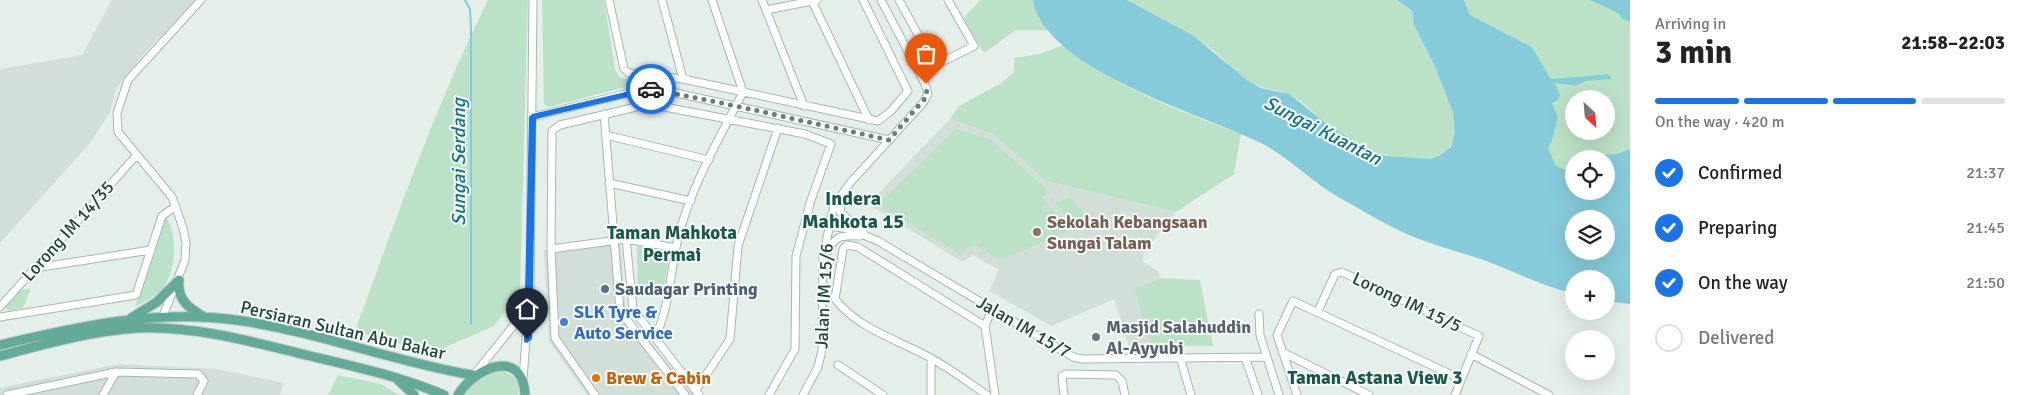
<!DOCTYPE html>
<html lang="en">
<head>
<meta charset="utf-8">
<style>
	:root { --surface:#fff; --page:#f2f2f2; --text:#222; --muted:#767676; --line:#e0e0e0; --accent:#1a73e8 }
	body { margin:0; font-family:Signika,sans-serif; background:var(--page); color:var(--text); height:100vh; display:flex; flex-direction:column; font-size:19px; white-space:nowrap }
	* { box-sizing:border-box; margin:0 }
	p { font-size:16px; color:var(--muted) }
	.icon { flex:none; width:28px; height:28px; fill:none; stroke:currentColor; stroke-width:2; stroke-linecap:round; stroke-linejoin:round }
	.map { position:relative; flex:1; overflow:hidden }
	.drawer { display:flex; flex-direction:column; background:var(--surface); width:400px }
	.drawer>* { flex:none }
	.needle { width:32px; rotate:154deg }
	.controls { position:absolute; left:1565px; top:90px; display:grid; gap:10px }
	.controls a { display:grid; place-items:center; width:50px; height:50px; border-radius:50%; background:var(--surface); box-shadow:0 5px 20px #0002; font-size:25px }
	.pin { position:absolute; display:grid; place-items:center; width:42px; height:42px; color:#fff; margin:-51px -21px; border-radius:50% 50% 50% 0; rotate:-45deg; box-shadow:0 0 5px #0007 }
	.pin .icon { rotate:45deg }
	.courier { position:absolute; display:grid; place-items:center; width:50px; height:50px; margin:-25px; border:4px solid #1a73e8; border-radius:50%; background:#fff; color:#222; box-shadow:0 1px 6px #0007 }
	.summary em { font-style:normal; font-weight:800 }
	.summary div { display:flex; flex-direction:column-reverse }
	.summary { display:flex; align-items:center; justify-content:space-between; height:85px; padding:0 25px }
	h1 { font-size:32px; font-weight:800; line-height:38px }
	.bar { display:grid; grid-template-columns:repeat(4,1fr); gap:8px 5px; align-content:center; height:60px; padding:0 25px }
	.bar i { height:6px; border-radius:4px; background:var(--line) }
	.bar .current { background:var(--accent) }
	.bar p { grid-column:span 4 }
	ol { padding:0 25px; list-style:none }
	li { display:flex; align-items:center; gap:15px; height:55px }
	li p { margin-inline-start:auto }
	li .icon { padding:5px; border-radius:50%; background:var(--accent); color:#fff; stroke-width:4 }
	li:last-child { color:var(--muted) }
	li i { width:28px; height:28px; border:2px solid var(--line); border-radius:50% }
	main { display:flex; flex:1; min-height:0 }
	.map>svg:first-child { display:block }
	.built { fill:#d2dfd9 }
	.green { fill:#bbe2c6; fill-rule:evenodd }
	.water { fill:#86cbda; fill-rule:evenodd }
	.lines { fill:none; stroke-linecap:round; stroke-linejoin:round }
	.stream { stroke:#86cbda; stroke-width:2 }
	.minor-casing { stroke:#a6b8b2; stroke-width:9 }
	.major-casing { stroke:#c1cac8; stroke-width:11 }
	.minor { stroke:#fff; stroke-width:7 }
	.major { stroke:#63aa99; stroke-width:9 }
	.route { fill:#1a73e8 }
	.done { stroke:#657f78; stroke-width:5; stroke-dasharray:0 9 }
	.education-dot { fill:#8d6e63; stroke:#f5fbf8; stroke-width:2 }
	.service-dot { fill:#5c6f8a; stroke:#f5fbf8; stroke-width:2 }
	.shop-dot { fill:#3f7fe0; stroke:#f5fbf8; stroke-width:2 }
	.worship-dot { fill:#6b7280; stroke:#f5fbf8; stroke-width:2 }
	.food-dot { fill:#e8710a; stroke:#f5fbf8; stroke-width:2 }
	.labels { text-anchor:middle; stroke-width:4; stroke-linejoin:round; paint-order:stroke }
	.education-label { font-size:18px; font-weight:bold; fill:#785e54; stroke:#f5fbf8; text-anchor:start }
	.street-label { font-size:18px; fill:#21433b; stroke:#f5fbf8 }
	.service-label { font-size:18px; font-weight:bold; fill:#4e5e75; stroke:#f5fbf8; text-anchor:start }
	.shop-label { font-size:18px; font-weight:bold; fill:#366cbe; stroke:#f5fbf8; text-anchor:start }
	.worship-label { font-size:18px; font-weight:bold; fill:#5b616d; stroke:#f5fbf8; text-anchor:start }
	.food-label { font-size:18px; font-weight:bold; fill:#c56008; stroke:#f5fbf8; text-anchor:start }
	.water-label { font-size:19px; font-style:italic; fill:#137187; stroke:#f5fbf8 }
	.neighbourhood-label { font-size:19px; font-weight:bold; fill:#1a584b; stroke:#f5fbf8 }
	.quarter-label { font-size:20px; font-weight:bold; fill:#1a584b; stroke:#f5fbf8 }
</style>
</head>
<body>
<main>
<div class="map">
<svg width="1630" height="395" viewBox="0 0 1630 395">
	<rect width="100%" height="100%" fill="#e4efea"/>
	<path class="built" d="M112,0h90l-53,48 -32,39 -7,25 -19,30 -91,101v-174l82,-14z
		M950,119l43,15 53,47 130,31 -31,39 -3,10 17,11 1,6 -24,11 15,57 -22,1 -15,-48 -62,27 -63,-35 10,-21 -26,-15 -11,7 -94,-58z
		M620,239l6,73 67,83h-106l-38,-54 -5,-91z
		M119,364l98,5 67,14 -4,12h-280v-7z"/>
	<path class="green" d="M488,0h40l-8,287 -5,12 -21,27 -62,27 -77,-22c41,-111 80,-225 133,-331z
		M542,0h62l11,69 5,9 11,1 3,6 -85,22 -5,-3z
		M980,0h53l6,16 9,14h-32l-32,23 -21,-34z
		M1127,0h270l15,11c5,39 49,83 43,124 -3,15 -15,24 -30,24 -37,1 -69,-12 -98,-34 -10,-9 -20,-20 -32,-27 -14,-9 -31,-8 -46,-16 -15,-9 -25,-25 -40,-35 -26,-19 -55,-31 -82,-47z
		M1464,0h126l29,14 3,5 8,3v127l-14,5 -17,1 -1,4h-24l-2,16 -16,-9 -8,-18 4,-7 6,-24 -6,-14 2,-20 22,3 10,-5 25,-2 -3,-5 -57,5 -19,-32 -62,-32zM1574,99h32v32h-32z
		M1064,45c47,41 118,67 177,89l-7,40 -58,38 -130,-31 -53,-47 -43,-15 9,-13 41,-22 13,-11 2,-15 24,-4z
		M956,129l34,10 61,54 -9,4 27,33 -68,30 -26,-15 -15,9 -82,-50z
		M1070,197l19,22 -16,7 -18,-23z
		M164,215c15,17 12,53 0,72 -5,8 -20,15 -29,20z
		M637,246l29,7 3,5 -7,38 -24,1z
		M1160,278l40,2 13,66h-62l-16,-57z
		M31,288l-8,20 -15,3 -2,-4 15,-17z
		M496,370c14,2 25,9 22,25h-55l7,-12z
		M338,375l43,9 18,11h-71z"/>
	<path class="water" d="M1033,0h94l67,36 54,45 13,7 28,6 39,31 34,21 24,10 44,3 9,-3 12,-9 4,-14 -2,-21 -17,-43 -22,-44 -2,-14 -15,-11h67l6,15 62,32 19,32 57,-5 4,5 -26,2 -10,5 -21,-3 5,13 -3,5 -5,2 6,14 -6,24 -4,7 8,18 18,8v17h32v-32h-8l1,-4 17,-1 14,-5v155l-24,-3v-22h-32v15c-30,-8 -57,-21 -85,-32 -25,-9 -51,-15 -75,-25 -25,-10 -50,-26 -74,-39 -27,-15 -49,-39 -77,-54 -57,-29 -218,-73 -230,-144zM1574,219h32v32h-32z
		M1590,0h40v22l-8,-3 -3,-5z"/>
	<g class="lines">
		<path class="stream" d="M465,0l5,9 1,20v295"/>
		<defs>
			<path id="minor" d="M609,0l15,69 5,4 54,6 195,42 13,-10 17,-20 -45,-91
				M662,0l21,79
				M712,0l31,92
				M762,0l42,106
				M899,0l34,62 5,2 36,-18 -26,-46
				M812,1l57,119
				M766,10l51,-10
				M604,114l16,197 65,84
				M532,117l109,-27 17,-1 231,51
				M606,135l103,25
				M609,183l82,18
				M842,199l-2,13 23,20
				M829,226l20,3 29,12 195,116 9,2 184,-2
				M626,239l7,70 66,86
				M551,249l75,-10 50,9
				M826,255c9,-19 12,-20 33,-19
				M35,268l116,-18
				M0,307l136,-151
				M992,309l-7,17 10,69
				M1318,311l17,-37 7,-2 137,64 -24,59
				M1259,314l1,21 19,60
				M163,316l22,-56 1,-17 -3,-15 -11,-31 -54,-65 -1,-19 11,-33 73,-80
				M0,317l136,-22 26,-79 14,-10
				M985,326l-127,-79 -11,-2 -4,4 -8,50c22,29 63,41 94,58 20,11 39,25 58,38
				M655,338c15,-32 15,-66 23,-100 13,-52 41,-99 65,-146
				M1282,352l87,43
				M1471,354l78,41
				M1180,357l11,38
				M1245,357l13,38
				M931,358v37
				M838,365l45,30
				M477,371l37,-46 13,-29
				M523,379l7,-93 3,-286
				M696,390l34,-51 8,-93 40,-118
				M7,395l109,-23 82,2 6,7 -7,14
				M103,395l13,-23
				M595,395l-40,-57 -4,-89 1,-118 8,-6 89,-21 156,30 26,10 -20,56 -15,56 -1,93 -26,46
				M803,395l15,-28 4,-17 1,-94 11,-50 16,-23 73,-80 5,-9 -3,-10 -44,-84
				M1064,395l-2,-19 4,-2 50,1 6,6 3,14
				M1297,395l-20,-60 16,-34 168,78"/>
			<path id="major" d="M179,281c-2,19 10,27 25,36
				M131,318l26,-16 22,-22
				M0,345c80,-19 162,-37 243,-24 78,12 152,41 229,54
				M0,356c45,-12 91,-25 138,-28 57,-2 112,13 168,27 47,11 93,21 138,40
				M396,378l18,17
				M458,395c17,-28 65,-48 67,0"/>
		</defs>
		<use href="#minor" class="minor-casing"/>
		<use href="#major" class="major-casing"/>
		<use href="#minor" class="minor"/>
		<use href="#major" class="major"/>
	</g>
	<path class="route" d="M651,86l2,1v4l-117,28 -4,220 -5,4 -3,-1 5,-225 3,-3z"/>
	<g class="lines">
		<path class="done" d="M651,89l85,17 153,34 38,-44 -1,-12"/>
	</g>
	<circle class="education-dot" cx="1037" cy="232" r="5"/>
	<circle class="service-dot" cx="605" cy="289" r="5"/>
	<circle class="shop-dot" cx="564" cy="322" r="5"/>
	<circle class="worship-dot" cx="1096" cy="337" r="5"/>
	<circle class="food-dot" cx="596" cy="378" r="5"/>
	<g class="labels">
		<g class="education-label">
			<text x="1047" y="228">Sekolah Kebangsaan<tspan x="1047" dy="21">Sungai Talam</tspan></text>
		</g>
		<g class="street-label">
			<text transform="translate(68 231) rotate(-48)" y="6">Lorong IM 14/35</text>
			<text transform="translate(824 296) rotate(-87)" y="6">Jalan IM 15/6</text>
			<text transform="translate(1407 302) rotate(25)" y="6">Lorong IM 15/5</text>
			<text transform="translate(1024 327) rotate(30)" y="6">Jalan IM 15/7</text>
			<text transform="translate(343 330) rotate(13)" y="6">Persiaran Sultan Abu Bakar</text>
		</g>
		<g class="service-label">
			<text x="615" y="295">Saudagar Printing</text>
		</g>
		<g class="shop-label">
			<text x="574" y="318">SLK Tyre &amp;<tspan x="574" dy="21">Auto Service</tspan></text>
		</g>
		<g class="worship-label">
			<text x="1106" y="333">Masjid Salahuddin<tspan x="1106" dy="21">Al-Ayyubi</tspan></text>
		</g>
		<g class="food-label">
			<text x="606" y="384">Brew &amp; Cabin</text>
		</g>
		<g class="water-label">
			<text transform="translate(1323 130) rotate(27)" y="7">Sungai Kuantan</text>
			<text transform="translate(458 162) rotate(-90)" y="7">Sungai Serdang</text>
		</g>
		<g class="neighbourhood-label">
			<text x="672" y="239">Taman Mahkota<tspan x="672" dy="22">Permai</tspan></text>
			<text x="1375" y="384">Taman Astana View 3</text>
		</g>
		<g class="quarter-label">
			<text x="853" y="205">Indera<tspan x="853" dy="23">Mahkota 15</tspan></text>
		</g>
	</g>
</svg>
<div class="controls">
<a><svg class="needle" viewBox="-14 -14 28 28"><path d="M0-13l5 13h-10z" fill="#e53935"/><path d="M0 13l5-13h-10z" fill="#767676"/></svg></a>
<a><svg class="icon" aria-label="locate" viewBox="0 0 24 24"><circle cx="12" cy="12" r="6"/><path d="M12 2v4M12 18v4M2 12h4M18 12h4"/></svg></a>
<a><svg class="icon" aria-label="layers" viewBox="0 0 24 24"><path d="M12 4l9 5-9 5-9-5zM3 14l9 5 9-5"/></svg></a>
<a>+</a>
<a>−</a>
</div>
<div class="pin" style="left:926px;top:84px;background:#ea580c"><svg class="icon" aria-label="bag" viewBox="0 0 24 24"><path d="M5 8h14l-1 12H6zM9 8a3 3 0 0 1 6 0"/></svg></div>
<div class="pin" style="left:527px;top:339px;background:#1f2937"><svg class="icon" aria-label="home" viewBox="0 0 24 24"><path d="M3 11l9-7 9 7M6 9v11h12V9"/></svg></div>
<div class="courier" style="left:651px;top:89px"><svg class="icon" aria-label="car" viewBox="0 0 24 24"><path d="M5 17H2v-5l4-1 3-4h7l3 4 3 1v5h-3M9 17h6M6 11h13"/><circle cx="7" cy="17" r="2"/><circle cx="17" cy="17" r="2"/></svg></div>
</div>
<section class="drawer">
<div class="summary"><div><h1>3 min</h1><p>Arriving in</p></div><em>21:58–22:03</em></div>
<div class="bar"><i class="current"></i><i class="current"></i><i class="current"></i><i></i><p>On the way · 420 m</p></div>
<ol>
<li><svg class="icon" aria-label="check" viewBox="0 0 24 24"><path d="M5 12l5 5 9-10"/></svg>Confirmed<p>21:37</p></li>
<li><svg class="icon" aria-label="check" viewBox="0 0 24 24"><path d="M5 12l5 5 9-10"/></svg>Preparing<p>21:45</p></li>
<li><svg class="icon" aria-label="check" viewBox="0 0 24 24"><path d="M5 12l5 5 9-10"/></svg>On the way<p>21:50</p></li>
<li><i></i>Delivered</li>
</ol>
</section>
</main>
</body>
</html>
